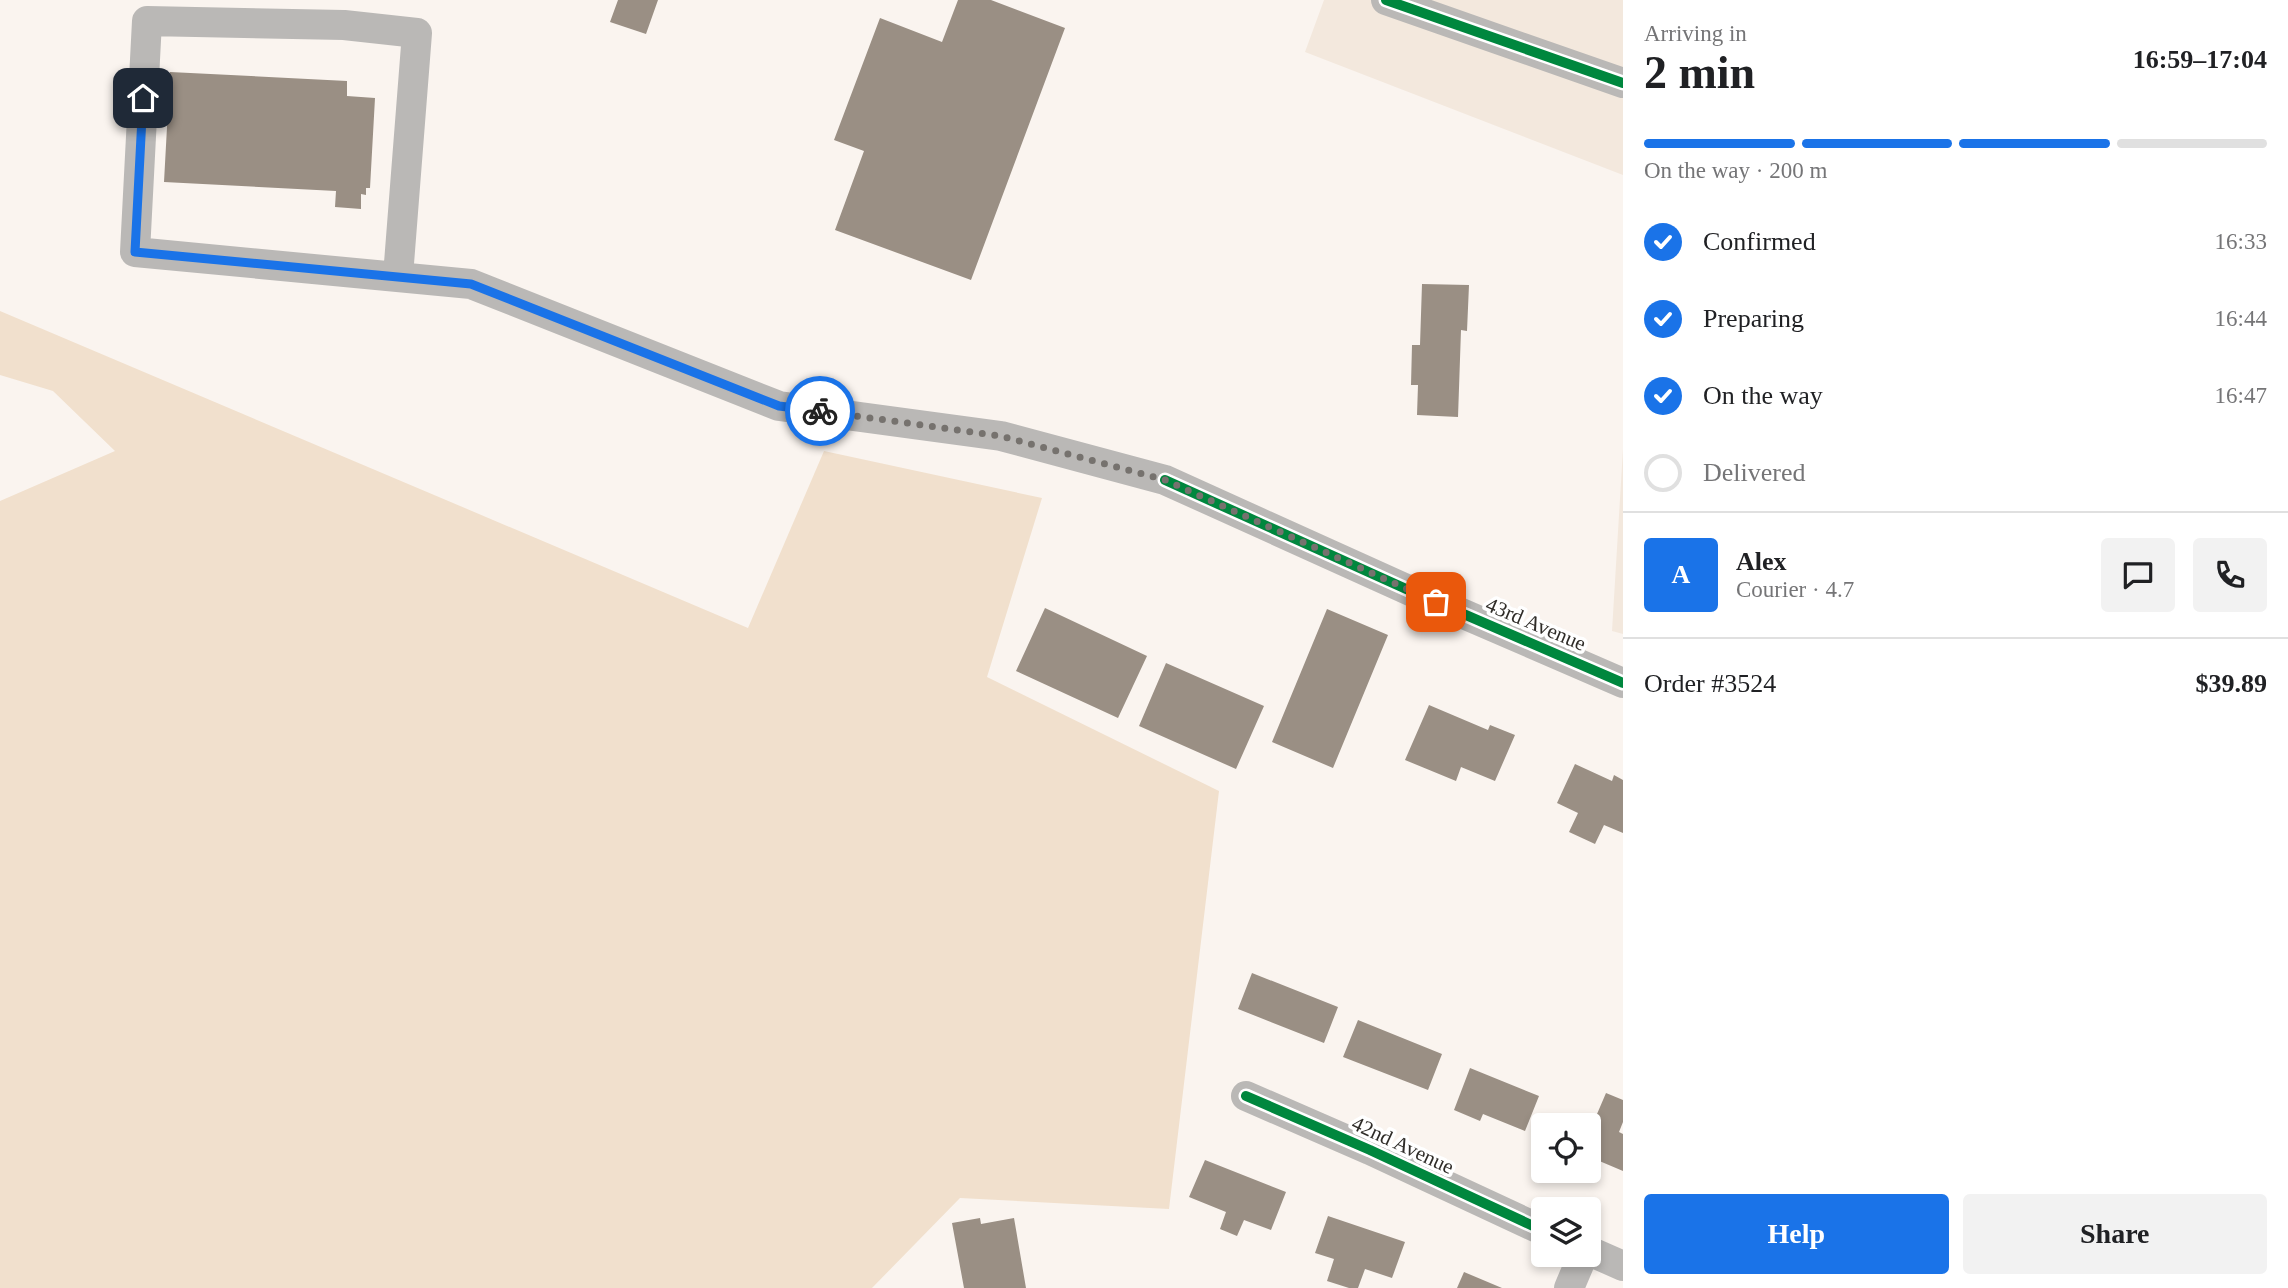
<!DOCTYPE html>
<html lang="en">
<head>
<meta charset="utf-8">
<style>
	:root { --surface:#fff; --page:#f2f2f2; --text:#202124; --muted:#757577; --line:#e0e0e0; --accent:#1a73e8 }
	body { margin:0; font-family:Georgia,serif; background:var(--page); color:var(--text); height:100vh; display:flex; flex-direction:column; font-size:26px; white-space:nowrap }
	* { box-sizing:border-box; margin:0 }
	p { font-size:23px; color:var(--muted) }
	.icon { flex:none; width:38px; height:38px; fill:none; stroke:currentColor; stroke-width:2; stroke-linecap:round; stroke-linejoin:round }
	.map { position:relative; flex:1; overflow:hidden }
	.drawer { display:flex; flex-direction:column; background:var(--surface); width:665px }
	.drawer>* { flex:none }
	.fabs { position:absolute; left:1531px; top:1113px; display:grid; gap:14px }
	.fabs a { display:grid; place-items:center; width:70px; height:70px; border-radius:7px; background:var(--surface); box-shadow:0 4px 10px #0003; font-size:35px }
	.pin { position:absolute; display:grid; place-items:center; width:60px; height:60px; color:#fff; margin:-30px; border-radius:14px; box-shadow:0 4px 10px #0006 }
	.courier { position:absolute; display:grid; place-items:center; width:70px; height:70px; margin:-35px; border:5px solid #1a73e8; border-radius:50%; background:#fff; color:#222; box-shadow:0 2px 9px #0007 }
	.overview em { font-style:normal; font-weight:800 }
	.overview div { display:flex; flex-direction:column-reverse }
	.overview { display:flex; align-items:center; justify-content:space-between; height:119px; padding:0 21px }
	h1 { font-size:46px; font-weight:800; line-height:52px }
	.bar { display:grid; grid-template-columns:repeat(4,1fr); gap:10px 7px; align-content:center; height:84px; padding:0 21px }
	.bar i { height:9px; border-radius:5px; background:var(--line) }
	.bar .on { background:var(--accent) }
	.bar p { grid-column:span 4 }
	.line { display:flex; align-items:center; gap:18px; padding:0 21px; border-top:2px solid var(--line) }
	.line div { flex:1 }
	.round { display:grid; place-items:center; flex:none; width:74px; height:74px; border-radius:7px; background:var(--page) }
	ol { padding:0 21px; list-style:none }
	li { display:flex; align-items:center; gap:21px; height:77px }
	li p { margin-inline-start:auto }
	li .icon { padding:7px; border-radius:50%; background:var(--accent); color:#fff; stroke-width:4 }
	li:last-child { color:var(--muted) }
	li i { width:38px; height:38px; border:4px solid var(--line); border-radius:50% }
	.primary-button { display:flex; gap:14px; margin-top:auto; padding:14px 21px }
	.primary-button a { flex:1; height:80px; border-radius:7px; background:var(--accent); color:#fff; font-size:28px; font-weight:800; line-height:80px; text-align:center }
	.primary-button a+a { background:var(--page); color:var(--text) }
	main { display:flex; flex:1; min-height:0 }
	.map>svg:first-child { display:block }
	.built { fill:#f3e8dd }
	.green { fill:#f1e0cd }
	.building { fill:#9a8f84 }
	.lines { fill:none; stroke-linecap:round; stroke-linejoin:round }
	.minor { stroke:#bab8b6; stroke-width:30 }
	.cycleway-casing { stroke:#fff; stroke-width:15 }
	.cycleway { stroke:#00873e; stroke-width:10 }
	.done { stroke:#76726e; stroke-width:7; stroke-dasharray:0 12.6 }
	.route { stroke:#1a73e8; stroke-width:9 }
	.labels { text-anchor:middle; stroke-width:7; stroke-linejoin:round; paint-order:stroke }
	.street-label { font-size:21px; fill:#2f2c28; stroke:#fff }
</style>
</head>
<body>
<main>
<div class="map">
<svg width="1623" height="1288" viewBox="0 0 1623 1288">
	<rect width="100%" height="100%" fill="#faf4ef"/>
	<path class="built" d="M1324,0h299v175l-318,-123z
		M1623,449v185l-11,-3z"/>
	<path class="green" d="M0,311l748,317 76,-177 218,47 -55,179 232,114 -50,418 -209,-11 -88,90h-872v-787l115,-50 -62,-60 -53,-16z"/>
	<path class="building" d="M618,0h40l-12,34 -36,-12z
		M958,0h33l74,28 -94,252 -136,-50 29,-79 -30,-11 46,-122 62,24z
		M170,72l177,9v15l28,2 -5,90h-4v7l-5,-1v15l-26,-2 1,-16 -172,-9z
		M1422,284l47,1 -2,46 -6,-1 -3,87 -41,-2 1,-30h-7l1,-40h8z
		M1045,608l102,48 -29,62 -102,-47z
		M1327,609l61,26 -55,133 -61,-26z
		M1166,663l98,43 -28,63 -97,-43z
		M1429,705l59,25 2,-5 25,10 -20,46 -34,-14 -5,14 -51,-21z
		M1575,764l37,17 2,-6 9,5v53l-19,-8 -9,19 -26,-12 9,-19 -21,-10z
		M1252,973l86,34 -14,36 -86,-34z
		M1358,1020l84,34 -14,36 -85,-33z
		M1470,1068l69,28 -14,35 -42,-17 -3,7 -26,-11z
		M1606,1093l17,7v22l-4,10 4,2v37l-26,-11 -3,8 -5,-2v-41h-17l5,-11 17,7z
		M1205,1160l81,32 -15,38 -27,-10 -7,16 -17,-7 6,-17 -37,-15z
		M1328,1216l77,26 -13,36 -27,-9 -7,19h-9l-22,-7 7,-22 -19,-6z
		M980,1218l1,6 33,-6 12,70h-62l-12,-65z
		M1464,1272l38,16h-45z"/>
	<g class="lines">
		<path class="minor" d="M1386,0l237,83
			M398,276l19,-243 -73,-8 -197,-4 -12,231 336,32 308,122 222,30 164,44 250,113 208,90
			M1246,1096l124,54 174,81
			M1589,1251l34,15
			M1569,1288l14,-33"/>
		<defs>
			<path id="cycleway" d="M1386,0l237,83
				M1165,480l250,113 208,90
				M1246,1096l124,54 174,81"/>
		</defs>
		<use href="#cycleway" class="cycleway-casing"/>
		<use href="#cycleway" class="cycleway"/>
	</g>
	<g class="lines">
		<path class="done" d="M820,411l181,25 164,44 271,122"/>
		<path class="route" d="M143,98l-8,154 336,32 308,122 41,5"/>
	</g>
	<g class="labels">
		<g class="street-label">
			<text transform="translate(1536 624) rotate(23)" y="7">43rd Avenue</text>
			<text transform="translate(1403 1145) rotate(25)" y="7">42nd Avenue</text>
		</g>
	</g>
</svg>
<div class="fabs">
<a><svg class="icon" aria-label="locate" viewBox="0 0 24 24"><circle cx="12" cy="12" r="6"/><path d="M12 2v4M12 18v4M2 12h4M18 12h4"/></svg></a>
<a><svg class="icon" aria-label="layers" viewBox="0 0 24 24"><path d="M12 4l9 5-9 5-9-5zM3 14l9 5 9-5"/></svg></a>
</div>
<div class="pin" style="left:1436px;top:602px;background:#ea580c"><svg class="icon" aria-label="bag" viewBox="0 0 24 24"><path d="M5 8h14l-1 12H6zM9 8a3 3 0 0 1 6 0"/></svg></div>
<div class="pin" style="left:143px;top:98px;background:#1f2937"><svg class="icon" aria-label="home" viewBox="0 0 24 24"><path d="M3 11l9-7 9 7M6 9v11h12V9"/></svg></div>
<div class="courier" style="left:820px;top:411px"><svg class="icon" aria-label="bike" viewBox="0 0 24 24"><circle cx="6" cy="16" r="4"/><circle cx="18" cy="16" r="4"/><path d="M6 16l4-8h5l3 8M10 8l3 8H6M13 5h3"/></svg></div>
</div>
<section class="drawer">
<div class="overview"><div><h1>2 min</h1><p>Arriving in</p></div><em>16:59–17:04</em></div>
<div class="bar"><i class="on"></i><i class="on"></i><i class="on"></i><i></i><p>On the way · 200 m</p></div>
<ol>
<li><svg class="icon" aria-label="check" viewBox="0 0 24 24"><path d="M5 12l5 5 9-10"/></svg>Confirmed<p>16:33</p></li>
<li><svg class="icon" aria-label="check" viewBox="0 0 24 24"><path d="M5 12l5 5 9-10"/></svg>Preparing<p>16:44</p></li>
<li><svg class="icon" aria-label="check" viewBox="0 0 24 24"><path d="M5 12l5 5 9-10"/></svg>On the way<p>16:47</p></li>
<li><i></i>Delivered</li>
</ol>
<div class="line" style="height:126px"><b class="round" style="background:var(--accent);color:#fff">A</b><div><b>Alex</b><p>Courier · 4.7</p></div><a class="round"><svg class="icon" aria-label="chat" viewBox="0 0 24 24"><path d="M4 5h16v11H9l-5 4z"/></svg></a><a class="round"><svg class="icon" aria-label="phone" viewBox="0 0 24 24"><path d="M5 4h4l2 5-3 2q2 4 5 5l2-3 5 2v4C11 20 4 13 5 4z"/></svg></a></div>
<div class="line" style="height:91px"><div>Order #3524</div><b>$39.89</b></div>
<div class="primary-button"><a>Help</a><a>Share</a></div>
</section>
</main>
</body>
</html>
